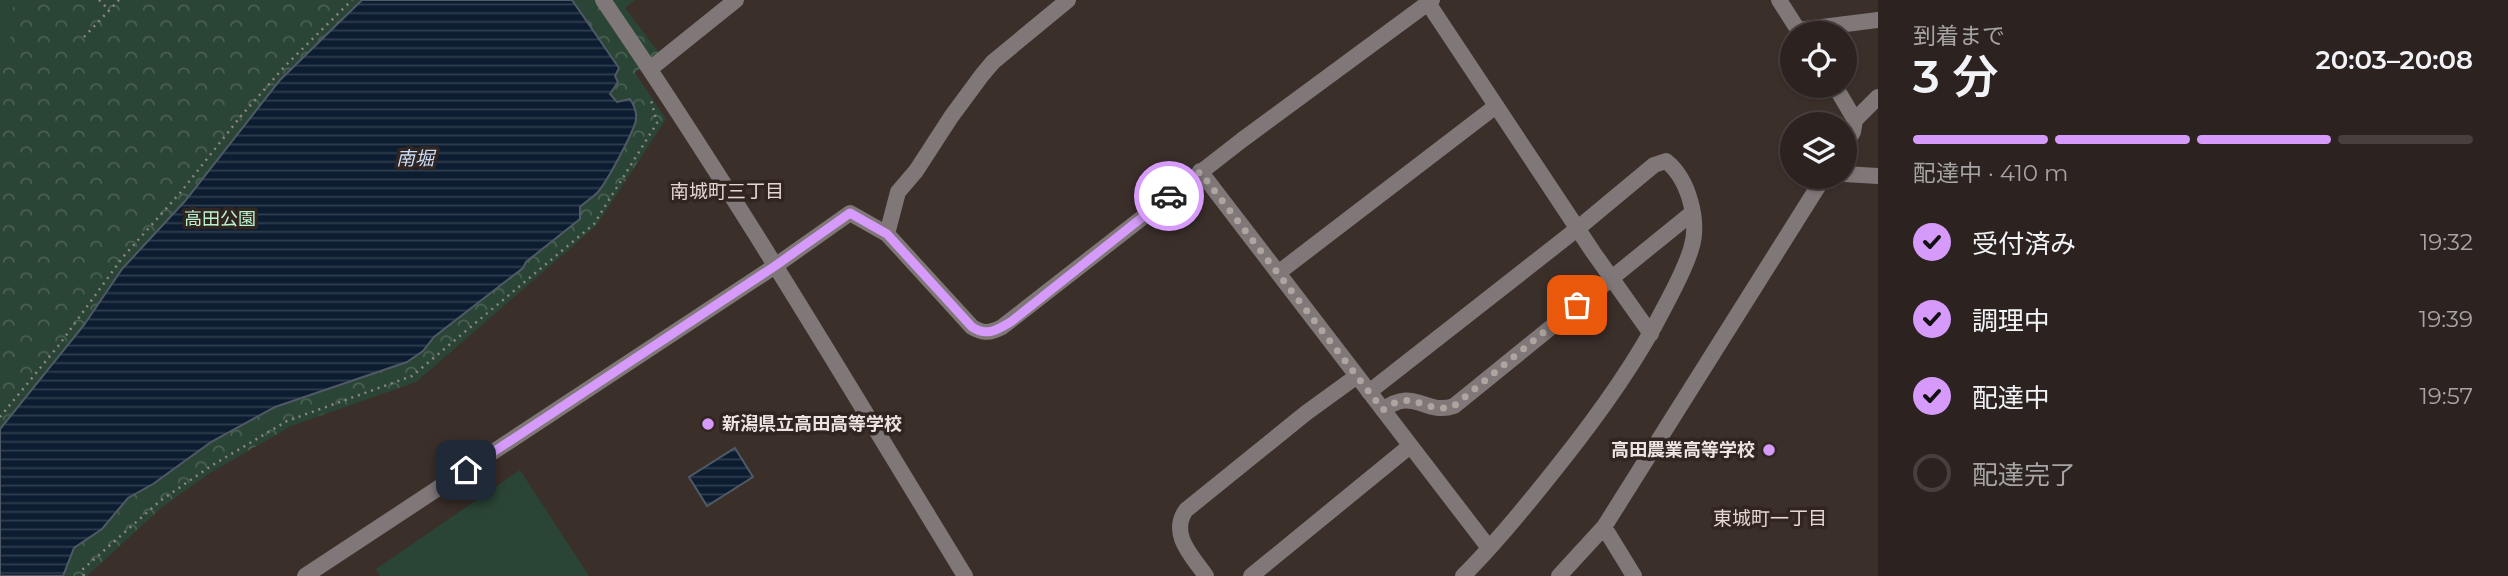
<!DOCTYPE html>
<html lang="ja">
<head>
<meta charset="utf-8">
<style>
	:root { --surface:#2c2320; --page:#342b29; --text:#f1f3f6; --muted:#a6a4a5; --line:#48403e; --accent:#d69bfa }
	body { margin:0; font-family:Montserrat,"Noto Sans JP",sans-serif; background:var(--page); color:var(--text); height:100vh; display:flex; flex-direction:column; font-size:26px; white-space:nowrap }
	* { box-sizing:border-box; margin:0 }
	p { font-size:23px; color:var(--muted) }
	.icon { flex:none; width:38px; height:38px; fill:none; stroke:currentColor; stroke-width:2; stroke-linecap:round; stroke-linejoin:round }
	.map { position:relative; flex:1; overflow:hidden }
	.side { display:flex; flex-direction:column; background:var(--surface); width:630px }
	.side>* { flex:none }
	.tools { position:absolute; left:1780px; top:21px; display:grid; gap:14px }
	.tools a { display:grid; place-items:center; width:77px; height:77px; border-radius:50%; background:var(--surface); box-shadow:0 2px 5px #0004,0 0 0 2px var(--line); font-size:35px }
	.pin { position:absolute; display:grid; place-items:center; width:60px; height:60px; color:#fff; margin:-30px; border-radius:14px; box-shadow:0 4px 10px #0006 }
	.courier { position:absolute; display:grid; place-items:center; width:70px; height:70px; margin:-35px; border:5px solid #d69bfa; border-radius:50%; background:#fff; color:#222; box-shadow:0 2px 9px #0007 }
	.summary em { font-style:normal; font-weight:600 }
	.summary div { display:flex; flex-direction:column-reverse }
	.summary { display:flex; align-items:center; justify-content:space-between; height:119px; padding:0 35px }
	h1 { font-size:46px; font-weight:600; line-height:52px }
	.bar { display:grid; grid-template-columns:repeat(4,1fr); gap:10px 7px; align-content:center; height:84px; padding:0 35px }
	.bar i { height:9px; border-radius:5px; background:var(--line) }
	.bar .active { background:var(--accent) }
	.bar p { grid-column:span 4 }
	ol { padding:0 35px; list-style:none }
	li { display:flex; align-items:center; gap:21px; height:77px }
	li p { margin-inline-start:auto }
	li .icon { padding:7px; border-radius:50%; background:var(--accent); color:#111; stroke-width:4 }
	li:last-child { color:var(--muted) }
	li i { width:38px; height:38px; border:4px solid var(--line); border-radius:50% }
	main { display:flex; flex:1; min-height:0 }
	.map>svg:first-child { display:block }
	.park { fill:url(#park-crowns) }
	.pitch { fill:#2a4535 }
	.water { fill:url(#water-rules); stroke:#505966; stroke-width:2 }
	.lines { fill:none; stroke-linecap:round; stroke-linejoin:round }
	.path { stroke:#8f8580; stroke-width:2.5; stroke-dasharray:2 5; stroke-linecap:butt }
	.minor { stroke:#7f7778; stroke-width:16 }
	.done { stroke:#aea5a0; stroke-width:7; stroke-dasharray:0 12.6 }
	.route { stroke:#d69bfa; stroke-width:9 }
	.poi-dot { fill:#d69bfa; stroke:#312521; stroke-width:2.5 }
	.labels { text-anchor:middle; stroke-width:7; stroke-linejoin:round; paint-order:stroke }
	.park-label { font-size:18px; fill:#b9f2cf; stroke:#312521 }
	.poi-label { font-size:18px; font-weight:bold; fill:#ece4e0; stroke:#312521; text-anchor:start }
	.water-label { font-size:19px; font-style:italic; fill:#c7dcf8; stroke:#312521 }
	.neighbourhood-label { font-size:19px; fill:#e6d6d0; stroke:#312521 }
</style>
</head>
<body>
<main>
<div class="map">
<svg width="1878" height="576" viewBox="0 0 1878 576">
	<defs>
		<pattern id="park-crowns" width="20" height="18" patternUnits="userSpaceOnUse" patternTransform="scale(1.75)"><rect width="20" height="18" fill="#2a4535"/><path d="M2 6a3 3 0 1 1 6 0M12 15a3 3 0 1 1 6 0" fill="none" stroke="#496052"/></pattern>
		<pattern id="water-rules" width="6" height="5" patternUnits="userSpaceOnUse" patternTransform="scale(1.75)"><rect width="6" height="5" fill="#0d1d31"/><path d="M0 2.5h6" fill="none" stroke="#303e4f"/></pattern>
	</defs>
	<rect width="100%" height="100%" fill="#3b2f2a"/>
	<path class="park" d="M0,0h635l-10,8 34,45 -24,20 31,46 -70,107 -180,156 -125,44 -81,47 -49,35 -74,68h-87z"/>
	<path class="pitch" d="M0,0h13c0,25 -2,48 -13,71z
		M520,470l69,106h-209l-4,-7z"/>
	<path class="water" d="M362,0h210l47,68 -4,8 3,6 -8,12 7,8 13,-3c4,6 7,13 6,21 -2,11 -30,64 -39,73 -5,5 -12,9 -17,14v12l-54,43 -3,6 -89,69 -11,14 -16,11 -132,45 -64,35 -58,42 -25,14 -26,31 -28,19 -11,28h-63v-147l84,-104 38,-56 63,-68 95,-121z
		M735,448l18,29 -46,29 -18,-29z"/>
	<g class="lines">
		<path class="path" d="M99,0l10,10
			M84,37l35,-37
			M0,417l59,-72 64,-88 57,-64 61,-77 44,-50 67,-66
			M84,576l-2,-6 78,-69 51,-35 76,-45 125,-45 182,-152 63,-101 -6,-23"/>
		<path class="minor" d="M603,0c128,187 244,383 362,576
			M1779,0l21,33
			M1428,3l165,249 58,82
			M1798,30l80,-10
			M650,69l86,-69
			M1835,86l20,34 -2,12 -9,15
			M1855,120l23,-23
			M1200,171l289,377
			M1844,174l34,2
			M887,234l11,-42 18,-21 35,-54 31,-42 11,-13 75,-62
			M1278,273l218,-167
			M1369,392l208,-163 77,-64 12,-4c23,18 34,61 25,88 -6,20 -17,40 -27,59 -29,57 -67,109 -107,159 -30,38 -60,75 -94,109
			M1383,410c31,-24 42,6 71,-4l238,-193
			M1604,527l30,49
			M305,576l470,-310 75,-53 37,21 85,93c11,7 19,6 30,0l240,-187 190,-140
			M1206,576c-14,-20 -37,-42 -20,-66l120,-97 51,-37
			M1251,576l159,-130
			M1559,576l45,-49 220,-350"/>
	</g>
	<g class="lines">
		<path class="done" d="M1169,196l31,-24 183,238c31,-24 42,6 71,-4l123,-101"/>
		<path class="route" d="M466,470l309,-204 75,-53 37,21 85,93c15,10 25,3 40,-6l157,-125"/>
	</g>
	<g class="poi-dot">
		<circle cx="708" cy="424" r="7"/>
		<circle cx="1769" cy="450" r="7"/>
	</g>
	<g class="labels">
		<g class="park-label">
			<text x="220" y="225">高田公園</text>
		</g>
		<g class="poi-label">
			<text x="722" y="430">新潟県立高田高等学校</text>
			<text x="1755" y="456" text-anchor="end">高田農業高等学校</text>
		</g>
		<g class="water-label">
			<text x="415" y="165">南堀</text>
		</g>
		<g class="neighbourhood-label">
			<text x="727" y="198">南城町三丁目</text>
			<text x="1770" y="525">東城町一丁目</text>
		</g>
	</g>
</svg>
<div class="tools">
<a><svg class="icon" aria-label="locate" viewBox="0 0 24 24"><circle cx="12" cy="12" r="6"/><path d="M12 2v4M12 18v4M2 12h4M18 12h4"/></svg></a>
<a><svg class="icon" aria-label="layers" viewBox="0 0 24 24"><path d="M12 4l9 5-9 5-9-5zM3 14l9 5 9-5"/></svg></a>
</div>
<div class="pin" style="left:1577px;top:305px;background:#ea580c"><svg class="icon" aria-label="bag" viewBox="0 0 24 24"><path d="M5 8h14l-1 12H6zM9 8a3 3 0 0 1 6 0"/></svg></div>
<div class="pin" style="left:466px;top:470px;background:#1f2937"><svg class="icon" aria-label="home" viewBox="0 0 24 24"><path d="M3 11l9-7 9 7M6 9v11h12V9"/></svg></div>
<div class="courier" style="left:1169px;top:196px"><svg class="icon" aria-label="car" viewBox="0 0 24 24"><path d="M5 17H2v-5l4-1 3-4h7l3 4 3 1v5h-3M9 17h6M6 11h13"/><circle cx="7" cy="17" r="2"/><circle cx="17" cy="17" r="2"/></svg></div>
</div>
<section class="side">
<div class="summary"><div><h1>3 分</h1><p>到着まで</p></div><em>20:03–20:08</em></div>
<div class="bar"><i class="active"></i><i class="active"></i><i class="active"></i><i></i><p>配達中 · 410 m</p></div>
<ol>
<li><svg class="icon" aria-label="check" viewBox="0 0 24 24"><path d="M5 12l5 5 9-10"/></svg>受付済み<p>19:32</p></li>
<li><svg class="icon" aria-label="check" viewBox="0 0 24 24"><path d="M5 12l5 5 9-10"/></svg>調理中<p>19:39</p></li>
<li><svg class="icon" aria-label="check" viewBox="0 0 24 24"><path d="M5 12l5 5 9-10"/></svg>配達中<p>19:57</p></li>
<li><i></i>配達完了</li>
</ol>
</section>
</main>
</body>
</html>
